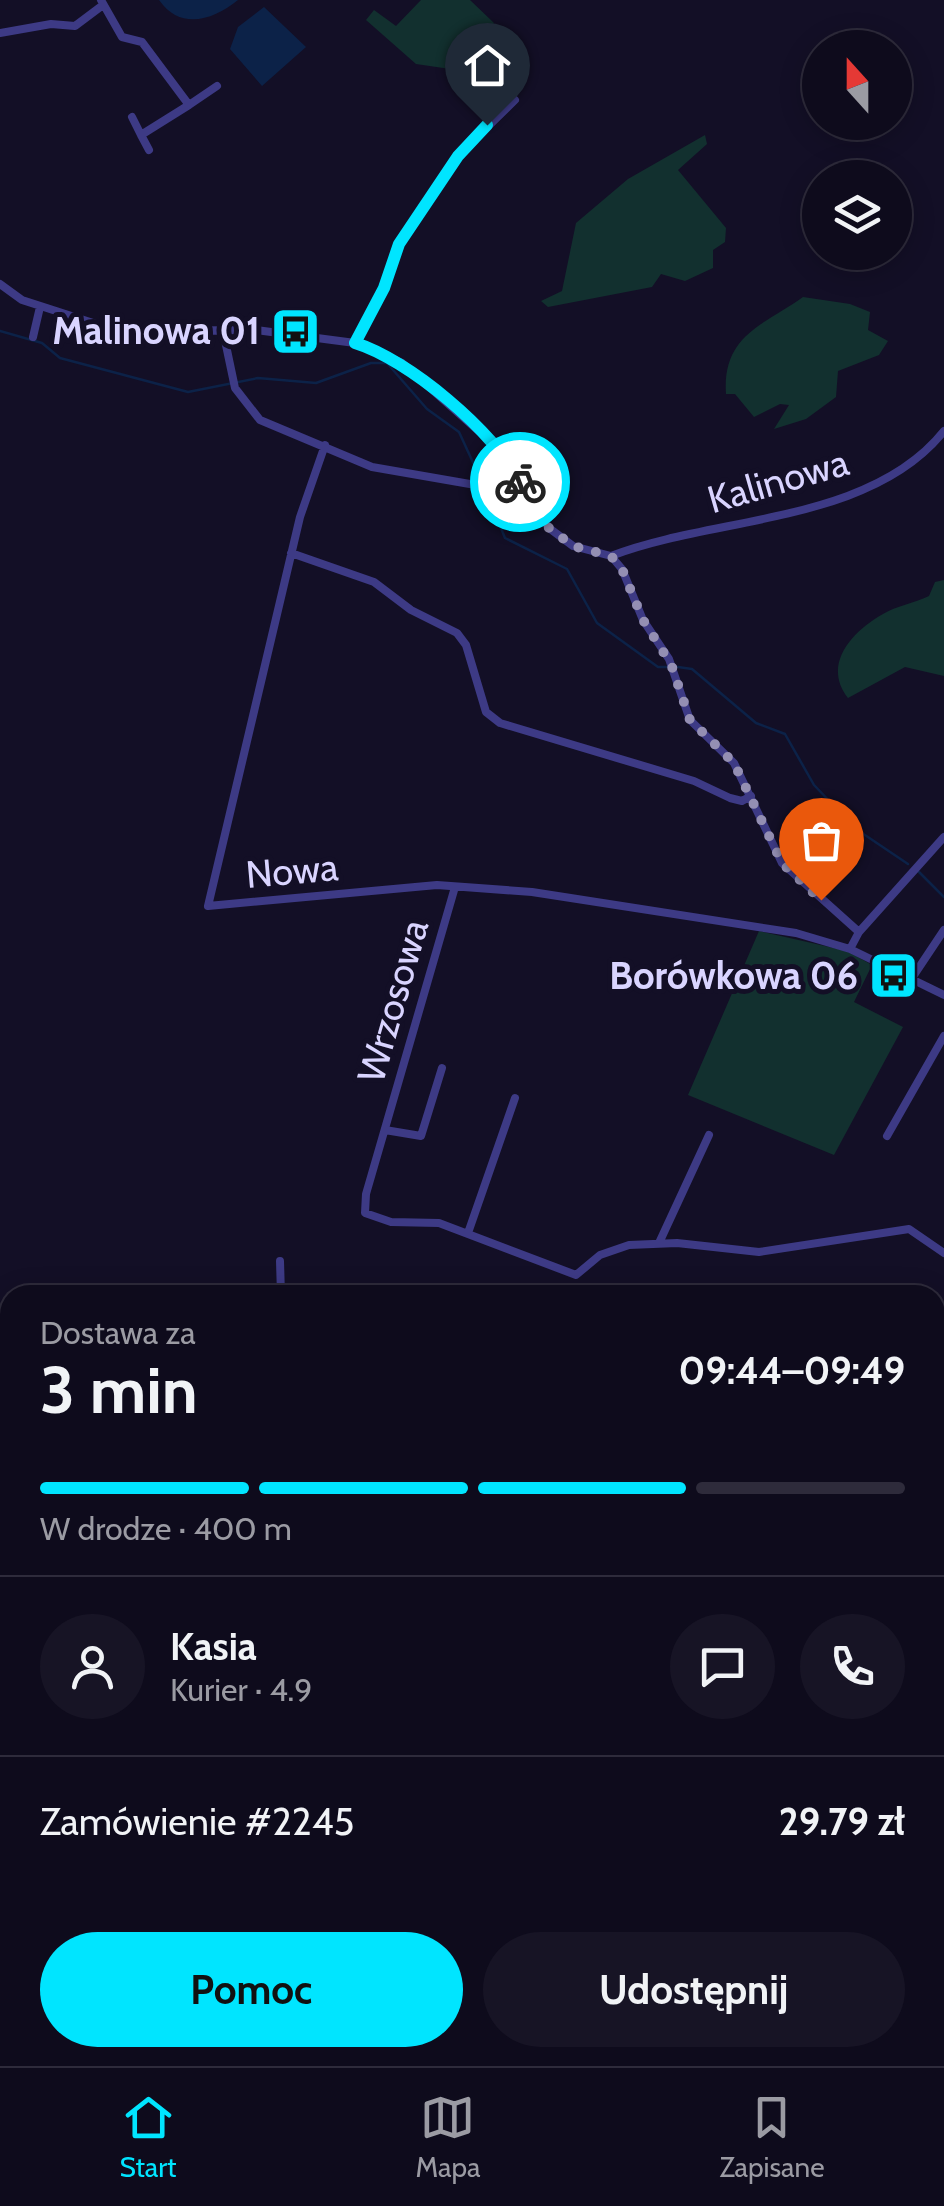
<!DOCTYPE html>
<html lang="pl">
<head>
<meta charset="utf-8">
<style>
	:root { --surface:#0e0b1c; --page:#171425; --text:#f1f3f6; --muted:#9b9ba3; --line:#2e2b3b; --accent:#00e5ff }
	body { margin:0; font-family:Cabin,sans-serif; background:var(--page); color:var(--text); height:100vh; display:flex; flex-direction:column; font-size:38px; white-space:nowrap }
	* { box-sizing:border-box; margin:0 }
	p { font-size:32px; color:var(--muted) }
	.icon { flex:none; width:55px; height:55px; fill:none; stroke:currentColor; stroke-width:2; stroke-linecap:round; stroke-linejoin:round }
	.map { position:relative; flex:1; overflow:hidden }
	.details { position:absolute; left:0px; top:1285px; width:945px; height:782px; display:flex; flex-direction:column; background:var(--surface); border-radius:30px 30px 0 0; box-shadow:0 5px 25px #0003,0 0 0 2px var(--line) }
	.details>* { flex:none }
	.needle { width:65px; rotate:339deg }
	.controls { position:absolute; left:802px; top:30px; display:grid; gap:20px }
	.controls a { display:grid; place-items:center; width:110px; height:110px; border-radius:50%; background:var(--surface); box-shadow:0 5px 25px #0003,0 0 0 2px var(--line); font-size:50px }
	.pin { position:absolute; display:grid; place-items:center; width:85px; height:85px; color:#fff; margin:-102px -42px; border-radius:50% 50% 50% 0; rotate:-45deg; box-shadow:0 0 10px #0007 }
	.pin .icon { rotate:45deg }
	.courier { position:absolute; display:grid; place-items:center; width:100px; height:100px; margin:-50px; border:8px solid #00e5ff; border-radius:50%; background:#fff; color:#222; box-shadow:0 2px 12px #0007 }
	.overview em { font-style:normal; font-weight:800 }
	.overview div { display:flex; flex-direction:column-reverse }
	.overview { display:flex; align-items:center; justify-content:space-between; height:170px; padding:0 40px }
	h1 { font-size:65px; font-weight:800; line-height:75px }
	.bar { display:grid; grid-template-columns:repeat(4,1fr); gap:15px 10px; align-content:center; height:120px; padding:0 40px }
	.bar i { height:12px; border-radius:8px; background:var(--line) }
	.bar .on { background:var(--accent) }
	.bar p { grid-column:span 4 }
	.line { display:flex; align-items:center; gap:25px; padding:0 40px; border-top:2px solid var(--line) }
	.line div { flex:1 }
	.round { display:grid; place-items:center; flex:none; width:105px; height:105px; border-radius:52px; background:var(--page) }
	.action { display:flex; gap:20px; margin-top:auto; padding:20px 40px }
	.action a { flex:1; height:115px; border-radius:60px; background:var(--accent); color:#111; font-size:40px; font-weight:800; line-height:115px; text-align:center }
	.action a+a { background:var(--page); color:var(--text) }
	.dock { display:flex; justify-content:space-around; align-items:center; height:140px; border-top:2px solid var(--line); background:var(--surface); font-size:28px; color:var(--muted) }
	.dock a { display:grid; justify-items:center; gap:5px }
	.dock .on { color:var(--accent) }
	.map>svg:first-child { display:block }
	.green { fill:#12302f }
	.water { fill:#0c2248 }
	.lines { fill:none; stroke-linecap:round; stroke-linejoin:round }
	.stream { stroke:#0c2248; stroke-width:2.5 }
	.street { stroke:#3d3a85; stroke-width:8 }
	.done { stroke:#948fb3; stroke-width:10; stroke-dasharray:0 18 }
	.route { stroke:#00e5ff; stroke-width:12 }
	.labels { text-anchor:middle; stroke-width:10; stroke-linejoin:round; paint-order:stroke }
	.poi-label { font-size:38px; font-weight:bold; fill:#d9d4ff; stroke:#130f26; text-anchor:end }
	.street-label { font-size:38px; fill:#d9d4ff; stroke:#130f26 }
</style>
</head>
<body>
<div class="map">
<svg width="944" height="2066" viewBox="0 0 944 2066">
	<rect width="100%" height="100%" fill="#130f26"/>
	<path class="green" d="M421,0h49l24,23 -37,47 -41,-6 -50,-44 8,-10 22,16z
		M705,135l2,9 -29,26 48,58 -1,14 -12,8v18l-28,13 -24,-7 -9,13 -104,20 -7,-6 21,-10 14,-68 52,-44z
		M803,297l47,7 20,8 -2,18 20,11 -9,14 -41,16 -2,26 -30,22 -32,10 15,-24 -9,-1 -26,13 -19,-23h-9c-4,-59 38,-69 77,-97z
		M944,580v96l-39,-9 -57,31c-26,-33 3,-66 35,-84 13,-8 31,-11 46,-18l6,-14z
		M759,931l88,20 25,14 -18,37 49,25 -69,128 -146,-60z
		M935,1618l9,2v446h-57l1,-8h47z
		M668,2058h122l14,8h-138z"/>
	<path class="water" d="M159,0h79c-25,20 -57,31 -79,0z
		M264,7l42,40 -44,39 -32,-37 8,-22z"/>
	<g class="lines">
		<path class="stream" d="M0,331l42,12 18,15 128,34 70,-14 58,5 55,-20h16l40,46 32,23 23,50
			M485,489l20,49 62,31 30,54 61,44h9
			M678,667l14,2 64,54 29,11 29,51 42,44 52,35
			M919,872l25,25"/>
		<path class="street" d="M101,0l21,37 20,5 47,63 -48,30 -9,-18
			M0,33l51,-9 24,2 28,-21
			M189,105l28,-19
			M141,135l8,15
			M0,284l22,16 96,31 138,-1 99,13 47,20 98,87 49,78 24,18 38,10 11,13 21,51 26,39 21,61 44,43 48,100 77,69
			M223,331l12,57 25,32 112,47 115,20 42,13
			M33,337l7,-30
			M355,343l29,-55 15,-44 38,-59 29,-37 49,-48
			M325,445l-25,72 -92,389 229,-21 95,7 264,41 54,16 94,46
			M291,553l83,29 37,28 46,23 9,12 20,67 14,11 194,58 36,17 12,3 9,-5
			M611,556c103,-40 259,-32 333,-125
			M455,887l-89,307 -1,19 26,9 48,1 137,52 24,-20 29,-10 48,-2 82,9 150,-23 35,24
			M850,949l9,-17 85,-95
			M910,981l34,-51
			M385,1130l36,6 21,-68
			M887,1136l57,-100
			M468,1233l47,-135
			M659,1243l50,-108
			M280,1261l1,34"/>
	</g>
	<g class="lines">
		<path class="done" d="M520,482l29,46 24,18 38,10 11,13 21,51 28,44 19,56 44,43 48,100 39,37"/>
		<path class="route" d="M487,125l-29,31 -59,88 -15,44 -29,55c53,16 140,89 165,139"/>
	</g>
	<defs>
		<symbol id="bus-square" viewBox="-11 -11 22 22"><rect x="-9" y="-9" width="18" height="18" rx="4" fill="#00e5ff" stroke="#130f26"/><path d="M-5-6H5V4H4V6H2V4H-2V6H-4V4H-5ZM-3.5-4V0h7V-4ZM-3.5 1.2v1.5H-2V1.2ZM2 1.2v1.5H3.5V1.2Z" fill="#111"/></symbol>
	</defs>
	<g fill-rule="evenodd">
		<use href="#bus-square" x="268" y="304" width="55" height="55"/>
		<use href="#bus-square" x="866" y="948" width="55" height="55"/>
	</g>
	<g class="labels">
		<g class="poi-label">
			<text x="260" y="344">Malinowa 01</text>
			<text x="858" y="989">Borówkowa 06</text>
		</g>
		<g class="street-label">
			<text transform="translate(778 481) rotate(-16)" y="13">Kalinowa</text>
			<text transform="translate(292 871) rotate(-5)" y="13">Nowa</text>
			<text transform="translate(393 1001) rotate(-74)" y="13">Wrzosowa</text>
		</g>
	</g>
</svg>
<div class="controls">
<a><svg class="needle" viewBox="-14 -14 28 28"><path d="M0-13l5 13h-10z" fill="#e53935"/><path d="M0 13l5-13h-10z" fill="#9b9ba3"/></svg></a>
<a><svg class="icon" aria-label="layers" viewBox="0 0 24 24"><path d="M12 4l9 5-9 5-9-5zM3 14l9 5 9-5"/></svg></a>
</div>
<div class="pin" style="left:821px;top:900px;background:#ea580c"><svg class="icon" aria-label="bag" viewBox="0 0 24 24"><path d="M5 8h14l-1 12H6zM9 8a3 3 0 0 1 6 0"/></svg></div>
<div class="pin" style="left:487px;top:125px;background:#1f2937"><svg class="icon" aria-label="home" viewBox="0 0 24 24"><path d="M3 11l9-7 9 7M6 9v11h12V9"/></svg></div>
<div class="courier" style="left:520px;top:482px"><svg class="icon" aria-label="bike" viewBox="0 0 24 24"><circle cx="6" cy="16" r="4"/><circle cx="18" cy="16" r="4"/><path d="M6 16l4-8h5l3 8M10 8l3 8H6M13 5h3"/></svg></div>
<section class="details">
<div class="overview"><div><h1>3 min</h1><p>Dostawa za</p></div><em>09:44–09:49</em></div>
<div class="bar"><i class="on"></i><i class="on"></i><i class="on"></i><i></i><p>W drodze · 400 m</p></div>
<div class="line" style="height:180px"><a class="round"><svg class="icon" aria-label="person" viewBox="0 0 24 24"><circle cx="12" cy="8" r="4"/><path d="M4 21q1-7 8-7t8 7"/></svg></a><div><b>Kasia</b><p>Kurier · 4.9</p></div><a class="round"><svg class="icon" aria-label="chat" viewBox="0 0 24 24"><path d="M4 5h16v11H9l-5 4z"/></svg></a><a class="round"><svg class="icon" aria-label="phone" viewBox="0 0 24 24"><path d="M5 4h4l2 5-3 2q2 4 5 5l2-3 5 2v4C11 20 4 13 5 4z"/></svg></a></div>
<div class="line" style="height:130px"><div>Zamówienie #2245</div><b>29.79 zł</b></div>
<div class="action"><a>Pomoc</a><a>Udostępnij</a></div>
</section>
</div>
<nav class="dock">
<a class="on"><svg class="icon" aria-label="home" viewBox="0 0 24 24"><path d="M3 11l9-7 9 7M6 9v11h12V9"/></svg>Start</a>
<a><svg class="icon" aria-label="map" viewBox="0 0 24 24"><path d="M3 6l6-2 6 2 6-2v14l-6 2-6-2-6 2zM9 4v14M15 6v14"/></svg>Mapa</a>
<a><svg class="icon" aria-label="saved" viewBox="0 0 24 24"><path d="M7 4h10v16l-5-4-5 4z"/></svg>Zapisane</a>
</nav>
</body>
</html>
